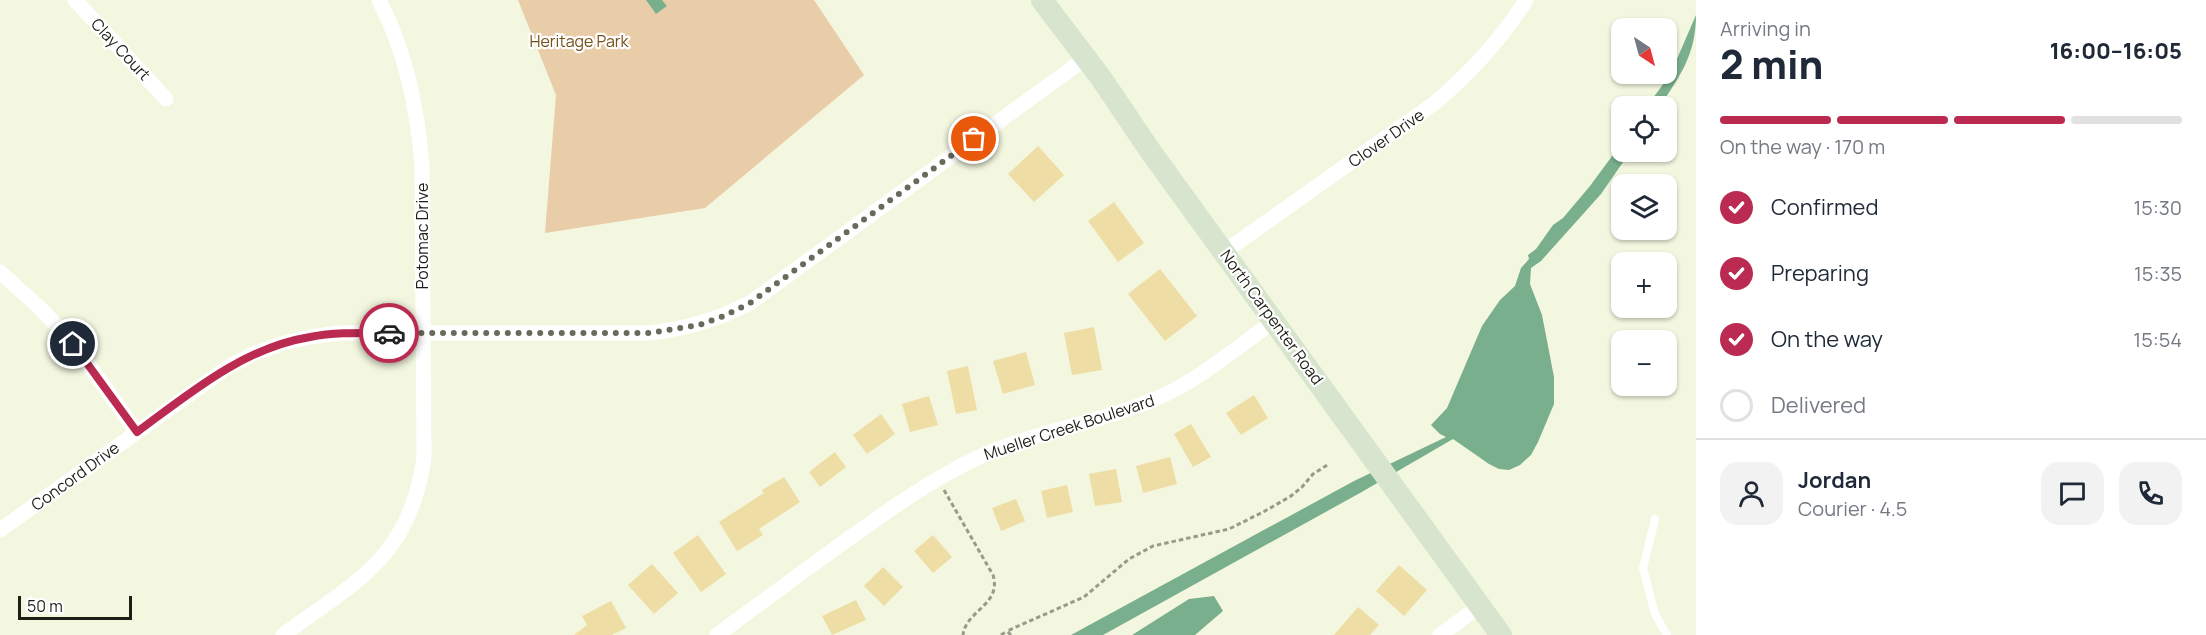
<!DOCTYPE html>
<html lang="en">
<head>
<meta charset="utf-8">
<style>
	:root { --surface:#fff; --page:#f2f2f3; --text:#1f2937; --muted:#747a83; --line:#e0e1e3; --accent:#bb2a50 }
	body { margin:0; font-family:Manrope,sans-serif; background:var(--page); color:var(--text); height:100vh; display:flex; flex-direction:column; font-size:22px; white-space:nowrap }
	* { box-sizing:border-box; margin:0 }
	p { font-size:20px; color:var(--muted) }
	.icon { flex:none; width:33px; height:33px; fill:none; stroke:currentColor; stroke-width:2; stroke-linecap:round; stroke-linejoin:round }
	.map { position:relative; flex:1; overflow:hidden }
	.drawer { display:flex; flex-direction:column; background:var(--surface); width:510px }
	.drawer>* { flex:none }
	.needle { width:39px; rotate:144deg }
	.fabs { position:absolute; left:1611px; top:18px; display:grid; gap:12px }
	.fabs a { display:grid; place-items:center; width:66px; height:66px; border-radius:12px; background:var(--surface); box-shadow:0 2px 4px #0004; font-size:30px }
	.scale { position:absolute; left:18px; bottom:15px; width:114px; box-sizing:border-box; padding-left:6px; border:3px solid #1d1e16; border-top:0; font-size:16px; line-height:21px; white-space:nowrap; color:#1d1e16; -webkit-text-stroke:4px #fff; paint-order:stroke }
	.pin { position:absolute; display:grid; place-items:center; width:51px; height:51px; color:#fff; margin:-26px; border:3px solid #fff; border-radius:50%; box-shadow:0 2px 6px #0007 }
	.courier { position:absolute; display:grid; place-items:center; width:60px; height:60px; margin:-30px; border:4px solid #bb2a50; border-radius:50%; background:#fff; color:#222; box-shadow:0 2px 8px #0007 }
	.head em { font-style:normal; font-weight:800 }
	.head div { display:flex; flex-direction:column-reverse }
	.head { display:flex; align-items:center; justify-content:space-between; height:102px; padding:0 24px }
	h1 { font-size:39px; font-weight:800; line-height:45px }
	.bar { display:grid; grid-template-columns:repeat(4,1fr); gap:9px 6px; align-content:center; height:72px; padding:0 24px }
	.bar i { height:8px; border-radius:4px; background:var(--line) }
	.bar .selected { background:var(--accent) }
	.bar p { grid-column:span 4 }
	.line { display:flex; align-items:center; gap:15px; padding:0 24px; border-top:2px solid var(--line) }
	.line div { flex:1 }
	.round { display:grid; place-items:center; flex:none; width:63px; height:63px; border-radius:18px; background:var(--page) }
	ol { padding:0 24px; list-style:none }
	li { display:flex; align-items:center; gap:18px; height:66px }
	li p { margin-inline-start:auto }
	li .icon { padding:6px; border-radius:50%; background:var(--accent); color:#fff; stroke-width:4 }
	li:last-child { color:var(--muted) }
	li i { width:33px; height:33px; border:3px solid var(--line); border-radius:50% }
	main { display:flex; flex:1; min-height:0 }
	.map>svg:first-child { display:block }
	.green { fill:#e9cca8 }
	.water { fill:#7aaf8d }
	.building { fill:#eedda4 }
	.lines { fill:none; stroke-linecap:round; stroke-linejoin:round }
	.path { stroke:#989b89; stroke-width:3; stroke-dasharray:4.5 3; stroke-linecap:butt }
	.lane { stroke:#fff; stroke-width:8 }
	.street { stroke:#fff; stroke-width:15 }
	.secondary { stroke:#d7e5ce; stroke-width:22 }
	.done { stroke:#686a5c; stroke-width:6; stroke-dasharray:0 10.8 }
	.route { stroke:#bb2a50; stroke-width:8 }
	.labels { text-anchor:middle; stroke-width:4.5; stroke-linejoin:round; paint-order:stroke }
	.park-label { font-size:16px; fill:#745019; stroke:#fff }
	.street-label { font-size:16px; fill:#1d1e16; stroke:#fff }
</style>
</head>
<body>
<main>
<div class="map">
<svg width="1696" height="635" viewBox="0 0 1696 635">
	<rect width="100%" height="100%" fill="#f3f7df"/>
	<path class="green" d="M518,0h296l50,75 -159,133 -160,25 11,-138z"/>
	<path class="water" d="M646,0h16l5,6 -11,8z
		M1696,15c0,38 -15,60 -36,91h-13l23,-31z
		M1621,144l1,8h8l-29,42 -60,67 -10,7 -1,16 12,31 12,62v27l-16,38 -7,13 -11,10 -11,5 -10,-1 -10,-5 -36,-25 -93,54 -257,142h-32l283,-154 92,-44 -6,-3 -9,-9 16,-17 35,-82 18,-26 15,-14 6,-18 8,-9 -1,-4 8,-6 17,-24 10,-7 27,-32z
		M1214,596l9,15 -28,24h-63l57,-36z"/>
	<path class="building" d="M1038,146l26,29 -30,27 -26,-28z
		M1114,202l30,41 -26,19 -30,-41z
		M1160,269l37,47 -32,25 -37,-47z
		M1094,327l8,43 -30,5 -8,-42z
		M1026,352l9,33 -32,9 -10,-33z
		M968,366l9,44 -21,4 -9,-43z
		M1254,395l14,23 -27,17 -15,-22z
		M929,396l9,29 -28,7 -8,-28z
		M881,414l14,20 -28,20 -14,-19z
		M1191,424l20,33 -18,10 -19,-33z
		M835,452l11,15 -26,20 -11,-15z
		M1170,457l7,27 -34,9 -7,-27z
		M1116,469l6,33 -27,4 -6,-32z
		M784,477l16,25 -41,27 4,6 -26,16 -18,-29 45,-29 -2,-3z
		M1067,485l6,27 -26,6 -6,-27z
		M1016,499l9,22 -24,10 -9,-23z
		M698,535l28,39 -25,18 -28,-39z
		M933,535l19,22 -19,16 -19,-22z
		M652,564l26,29 -24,21 -26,-29z
		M1399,565l28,25 -23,26 -28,-25z
		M883,567l20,20 -19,19 -20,-20z
		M856,600l10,20 -34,15 -10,-19z
		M611,601l15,27 -14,7h-38l13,-10 -5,-9z
		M1358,607l21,18 -9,10h-36z"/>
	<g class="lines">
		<path class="path" d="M944,490l49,85c9,30 -27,35 -30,60
			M1001,635l6,-4
			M1011,635l-4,-4 77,-34 45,-38 24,-13 76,-17 36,-18 26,-15 11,-9 11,-13 16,-10"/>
		<path class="lane" d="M1655,519l-12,49 12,46 12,21"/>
		<path class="street" d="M75,0l91,99
			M1224,252l212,-150c35,-30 65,-62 90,-102
			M0,272l42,38 31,33 64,89
			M0,530l228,-163 27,-14 29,-10 26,-6 30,-4h309c37,-4 68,-13 101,-30l336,-245
			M283,635c74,-54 128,-79 141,-178l-2,-292c-5,-58 -16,-113 -43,-165
			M717,635c41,-30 83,-61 124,-91 44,-31 86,-62 134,-85 59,-28 126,-36 185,-62 37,-16 80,-52 113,-75
			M1440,635l40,-29"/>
		<path class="secondary" d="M1042,0l59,78 50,74 350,483"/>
	</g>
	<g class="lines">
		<path class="done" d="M389,333h260l50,-8 25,-9 26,-13 224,-164"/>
		<path class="route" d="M73,344l64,88c53,-39 106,-84 173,-95 26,-5 52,-4 79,-4"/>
	</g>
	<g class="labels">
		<g class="park-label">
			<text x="579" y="47">Heritage Park</text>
		</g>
		<g class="street-label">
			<text transform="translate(121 49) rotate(47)" y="6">Clay Court</text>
			<text transform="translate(1386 138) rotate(-35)" y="6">Clover Drive</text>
			<text transform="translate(422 236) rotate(-90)" y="6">Potomac Drive</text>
			<text transform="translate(1272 317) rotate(54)" y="6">North Carpenter Road</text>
			<text transform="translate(1069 427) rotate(-18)" y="6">Mueller Creek Boulevard</text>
			<text transform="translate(75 476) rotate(-36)" y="6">Concord Drive</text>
		</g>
	</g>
</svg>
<div class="fabs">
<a><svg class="needle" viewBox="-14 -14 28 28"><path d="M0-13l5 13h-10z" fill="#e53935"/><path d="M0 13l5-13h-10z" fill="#747a83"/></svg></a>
<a><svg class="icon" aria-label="locate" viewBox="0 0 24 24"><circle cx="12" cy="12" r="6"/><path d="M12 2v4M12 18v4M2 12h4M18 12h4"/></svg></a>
<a><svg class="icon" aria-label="layers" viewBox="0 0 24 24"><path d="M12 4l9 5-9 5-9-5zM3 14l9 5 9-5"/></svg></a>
<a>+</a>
<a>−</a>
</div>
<div class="scale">50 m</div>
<div class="pin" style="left:974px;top:139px;background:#ea580c"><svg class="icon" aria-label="bag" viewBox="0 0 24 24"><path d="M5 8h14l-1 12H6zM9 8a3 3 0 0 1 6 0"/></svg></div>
<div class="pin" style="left:73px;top:344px;background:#1f2937"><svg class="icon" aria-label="home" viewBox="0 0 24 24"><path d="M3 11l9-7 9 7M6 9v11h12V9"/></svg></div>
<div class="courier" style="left:389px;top:333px"><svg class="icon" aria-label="car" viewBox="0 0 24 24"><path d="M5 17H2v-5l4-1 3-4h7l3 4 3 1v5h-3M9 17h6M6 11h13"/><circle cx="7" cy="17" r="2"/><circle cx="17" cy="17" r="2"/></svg></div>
</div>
<section class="drawer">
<div class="head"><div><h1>2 min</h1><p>Arriving in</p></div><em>16:00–16:05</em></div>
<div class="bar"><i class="selected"></i><i class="selected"></i><i class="selected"></i><i></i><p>On the way · 170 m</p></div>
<ol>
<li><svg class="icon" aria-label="check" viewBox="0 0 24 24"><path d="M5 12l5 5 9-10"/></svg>Confirmed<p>15:30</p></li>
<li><svg class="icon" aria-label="check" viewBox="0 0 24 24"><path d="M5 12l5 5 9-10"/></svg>Preparing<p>15:35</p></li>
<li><svg class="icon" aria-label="check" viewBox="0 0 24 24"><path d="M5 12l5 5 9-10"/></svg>On the way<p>15:54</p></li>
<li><i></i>Delivered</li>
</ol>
<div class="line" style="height:108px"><a class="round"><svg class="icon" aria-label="person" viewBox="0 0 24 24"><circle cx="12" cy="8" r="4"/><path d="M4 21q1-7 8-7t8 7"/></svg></a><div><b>Jordan</b><p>Courier · 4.5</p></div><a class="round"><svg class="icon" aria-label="chat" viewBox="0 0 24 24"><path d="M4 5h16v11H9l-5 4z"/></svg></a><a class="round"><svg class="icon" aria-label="phone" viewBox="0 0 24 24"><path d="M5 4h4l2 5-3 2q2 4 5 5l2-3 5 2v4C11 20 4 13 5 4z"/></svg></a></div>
</section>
</main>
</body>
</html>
